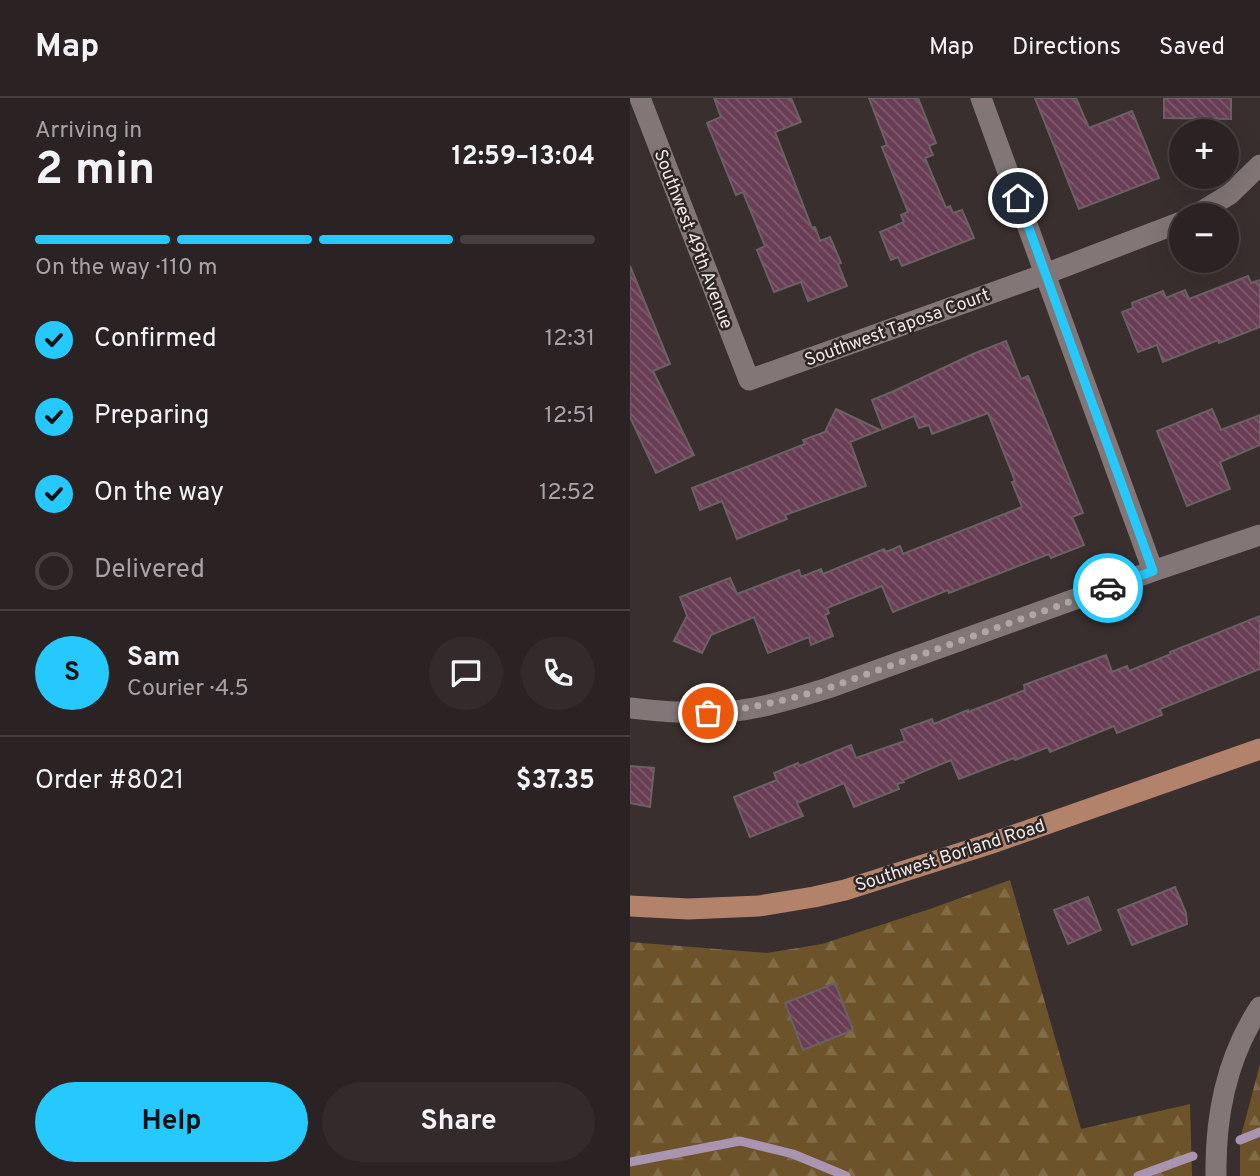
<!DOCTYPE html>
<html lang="en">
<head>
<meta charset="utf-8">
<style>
	:root { --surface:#2b2323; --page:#332b2b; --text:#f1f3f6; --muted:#a6a4a6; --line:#474041; --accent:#25c9fe }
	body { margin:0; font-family:Overpass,sans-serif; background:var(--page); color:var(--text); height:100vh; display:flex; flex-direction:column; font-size:26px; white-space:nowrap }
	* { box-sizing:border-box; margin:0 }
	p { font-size:23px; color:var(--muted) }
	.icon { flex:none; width:38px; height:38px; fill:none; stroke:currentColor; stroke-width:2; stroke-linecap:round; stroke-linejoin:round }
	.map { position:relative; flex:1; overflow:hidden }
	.side { display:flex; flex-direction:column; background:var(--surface); width:630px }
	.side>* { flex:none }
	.buttons { position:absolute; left:539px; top:21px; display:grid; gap:14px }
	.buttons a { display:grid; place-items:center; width:70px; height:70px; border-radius:50%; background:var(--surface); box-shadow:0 7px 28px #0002,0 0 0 2px var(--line); font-size:35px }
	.pin { position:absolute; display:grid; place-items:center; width:60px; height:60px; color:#fff; margin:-30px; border:4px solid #fff; border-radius:50%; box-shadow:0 2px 7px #0007 }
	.courier { position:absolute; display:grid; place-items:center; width:70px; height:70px; margin:-35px; border:5px solid #25c9fe; border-radius:50%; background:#fff; color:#222; box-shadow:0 2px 9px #0007 }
	.overview em { font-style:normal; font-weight:700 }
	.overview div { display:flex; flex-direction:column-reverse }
	.overview { display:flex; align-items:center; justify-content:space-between; height:119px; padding:0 35px }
	h1 { font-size:46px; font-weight:700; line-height:52px }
	.bar { display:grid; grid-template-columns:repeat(4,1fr); gap:10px 7px; align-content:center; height:84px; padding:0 35px }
	.bar i { height:9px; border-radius:5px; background:var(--line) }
	.bar .current { background:var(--accent) }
	.bar p { grid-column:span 4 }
	.line { display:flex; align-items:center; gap:18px; padding:0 35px; border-top:2px solid var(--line) }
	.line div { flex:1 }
	.round { display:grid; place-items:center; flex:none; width:74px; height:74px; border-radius:37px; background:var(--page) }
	ol { padding:0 35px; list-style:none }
	li { display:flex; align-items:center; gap:21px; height:77px }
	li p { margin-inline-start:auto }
	li .icon { padding:7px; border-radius:50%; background:var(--accent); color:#111; stroke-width:4 }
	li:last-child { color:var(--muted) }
	li i { width:38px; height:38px; border:4px solid var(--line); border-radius:50% }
	.action { display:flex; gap:14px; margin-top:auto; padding:14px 35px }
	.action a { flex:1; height:80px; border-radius:42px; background:var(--accent); color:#111; font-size:28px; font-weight:700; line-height:80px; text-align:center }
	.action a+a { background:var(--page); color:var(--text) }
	header { display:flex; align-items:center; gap:42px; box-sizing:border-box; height:98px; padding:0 35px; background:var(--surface); border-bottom:2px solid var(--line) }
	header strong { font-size:33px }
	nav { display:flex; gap:38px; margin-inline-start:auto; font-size:24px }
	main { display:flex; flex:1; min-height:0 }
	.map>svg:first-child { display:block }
	.forest { fill:url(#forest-firs) }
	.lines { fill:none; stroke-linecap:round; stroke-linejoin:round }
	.stream { stroke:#ab94af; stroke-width:9 }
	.building { fill:url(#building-back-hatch); stroke:#6b6165; stroke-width:2 }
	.minor { stroke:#827676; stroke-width:21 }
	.major { stroke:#b2826b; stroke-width:21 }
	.done { stroke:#aea7a6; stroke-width:7; stroke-dasharray:0 12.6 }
	.route { stroke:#25c9fe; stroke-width:9 }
	.labels { text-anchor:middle; stroke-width:5; stroke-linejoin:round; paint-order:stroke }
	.street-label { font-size:18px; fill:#ede7e6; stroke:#2e2525 }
</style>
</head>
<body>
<header>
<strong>Map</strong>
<nav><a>Map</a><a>Directions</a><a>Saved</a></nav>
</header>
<main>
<section class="side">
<div class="overview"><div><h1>2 min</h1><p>Arriving in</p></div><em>12:59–13:04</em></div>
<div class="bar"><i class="current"></i><i class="current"></i><i class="current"></i><i></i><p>On the way · 110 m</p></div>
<ol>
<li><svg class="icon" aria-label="check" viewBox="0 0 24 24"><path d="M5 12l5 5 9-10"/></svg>Confirmed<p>12:31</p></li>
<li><svg class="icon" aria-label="check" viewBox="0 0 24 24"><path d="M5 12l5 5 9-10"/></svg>Preparing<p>12:51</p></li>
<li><svg class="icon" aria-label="check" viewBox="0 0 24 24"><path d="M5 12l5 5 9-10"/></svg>On the way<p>12:52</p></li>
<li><i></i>Delivered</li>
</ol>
<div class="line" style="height:126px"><b class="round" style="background:var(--accent);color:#111">S</b><div><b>Sam</b><p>Courier · 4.5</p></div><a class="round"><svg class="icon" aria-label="chat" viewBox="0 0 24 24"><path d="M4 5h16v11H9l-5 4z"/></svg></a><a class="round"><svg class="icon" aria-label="phone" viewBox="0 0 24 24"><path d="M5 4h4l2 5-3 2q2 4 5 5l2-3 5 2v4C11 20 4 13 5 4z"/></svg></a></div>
<div class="line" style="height:91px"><div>Order #8021</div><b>$37.35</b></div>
<div class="action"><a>Help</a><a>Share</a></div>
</section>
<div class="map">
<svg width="630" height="1078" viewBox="0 0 630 1078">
	<defs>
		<pattern id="forest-firs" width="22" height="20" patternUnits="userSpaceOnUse" patternTransform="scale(1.75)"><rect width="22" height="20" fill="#6c5329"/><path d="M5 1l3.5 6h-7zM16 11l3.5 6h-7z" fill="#816c48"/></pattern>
		<pattern id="building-back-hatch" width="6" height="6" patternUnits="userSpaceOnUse" patternTransform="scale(1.75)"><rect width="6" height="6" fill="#693e54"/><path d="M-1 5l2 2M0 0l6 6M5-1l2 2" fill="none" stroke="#7f5a6d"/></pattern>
	</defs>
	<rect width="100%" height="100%" fill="#392f2f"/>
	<path class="forest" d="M380,782l71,249 109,-25 2,72h-562v-234l137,11 55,-9 108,-35z
		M630,966v112h-20v-36z"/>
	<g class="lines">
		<path class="stream" d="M610,1042l20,-8
			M0,1064l110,-21 53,13 53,22
			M508,1078l55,-20"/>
	</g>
	<path class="building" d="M84,0h77l10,24 -26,10 37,96 3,-1 5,14 10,-4 11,26 -3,1 9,22 -39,15 -7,-19 -27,10 -17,-42 8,-4 -22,-54 -7,3 -29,-72 14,-6z
		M239,0h49l18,45 -7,3 4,9 -8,3 21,50 4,-2 3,7 9,-3 12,28 -72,28 -4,-9 -7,3 -11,-28 24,-10 -3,-7 7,-3 -26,-65 5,-2z
		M405,0h41l13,30 43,-17 27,67 -80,31z
		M534,0h67v21l-67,-1z
		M0,168l40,98 -17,7 41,84 -38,18 -26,-56z
		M618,178l3,7 9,-3v47l-41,16 -1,-3 -55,22 -6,-17 -19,7 -16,-40 11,-4 -1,-5 31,-12 3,7 19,-8 4,9z
		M376,243l15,38 7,-3 55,137 -11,4 12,28 -33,13 -2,-4 -100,39 -1,-3 -55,22 -11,-26 -55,22 2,5 -4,2 8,21 -22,9 -2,-8 -41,16 -14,-36 -43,18 -9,18 -28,-12 13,-25 -7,-19 50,-19 7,16 62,-24 2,7 20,-8 2,5 61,-25 2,3 14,-6 3,8 119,-47 -10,-25 3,-1 -27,-68 -56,21 -3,-9 -10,3 -5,-12 -31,13 -11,-29 22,-9 79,-37z
		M206,311l44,21 -30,12 16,44 -81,29 2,4 -50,20 -15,-38 -22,9 -8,-22 113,-44 -2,-4 22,-8z
		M582,311l9,21 39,-15v30l-40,17 10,27 -43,17 -30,-75z
		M630,518v53l-100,40 2,6 -45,18 -3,-7 -64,26 -2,-5 -33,13 -1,-2 -55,21 -8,-19 -48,20 1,2 -7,2 2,5 -45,18 -10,-24 -47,20 6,13 -53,21 -16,-40 43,-17 -3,-7 24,-10 1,3 52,-21 5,13 49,-17 -4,-11 31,-11 2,5 34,-14v2l57,-22 -1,-5 82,-30 6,17 15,-6 2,5 42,-17 -1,-2z
		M0,668l24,2 -4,39 -20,-4z
		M545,789l11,26 1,11 -55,21 -14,-35z
		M458,799l13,33 -33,14 -14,-34z
		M205,885l18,47 -50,20 -18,-47z"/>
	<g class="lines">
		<path class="minor" d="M10,0l109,282 296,-106 136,-52
			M351,0l172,473
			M566,117l34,-21 30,-29
			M0,610c25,3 51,5 76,5 42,0 83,-13 122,-25l325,-117 107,-36
			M586,1078c-1,-59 11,-119 44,-169"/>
		<path class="major" d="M0,808l58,3 71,-3 55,-9 31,-7 144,-46 271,-95"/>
	</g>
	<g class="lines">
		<path class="done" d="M78,615c41,-4 80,-13 120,-25l280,-100"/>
		<path class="route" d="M388,100l135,373 -45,17"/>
	</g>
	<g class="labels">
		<g class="street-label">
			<text transform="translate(64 141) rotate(69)" y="6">Southwest 49th Avenue</text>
			<text transform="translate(267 229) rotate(-20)" y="6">Southwest Taposa Court</text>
			<text transform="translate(320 757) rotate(-18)" y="6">Southwest Borland Road</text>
		</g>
	</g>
</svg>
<div class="buttons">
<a>+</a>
<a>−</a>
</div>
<div class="pin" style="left:78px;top:615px;background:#ea580c"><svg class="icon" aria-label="bag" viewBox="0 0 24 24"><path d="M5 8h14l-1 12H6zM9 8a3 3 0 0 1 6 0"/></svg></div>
<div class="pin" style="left:388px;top:100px;background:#1f2937"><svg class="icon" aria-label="home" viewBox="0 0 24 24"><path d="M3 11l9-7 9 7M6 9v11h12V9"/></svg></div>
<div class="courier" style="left:478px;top:490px"><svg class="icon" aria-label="car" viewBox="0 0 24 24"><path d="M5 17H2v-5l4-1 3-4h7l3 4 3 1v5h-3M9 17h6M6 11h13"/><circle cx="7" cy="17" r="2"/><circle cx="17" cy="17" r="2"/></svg></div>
</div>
</main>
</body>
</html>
